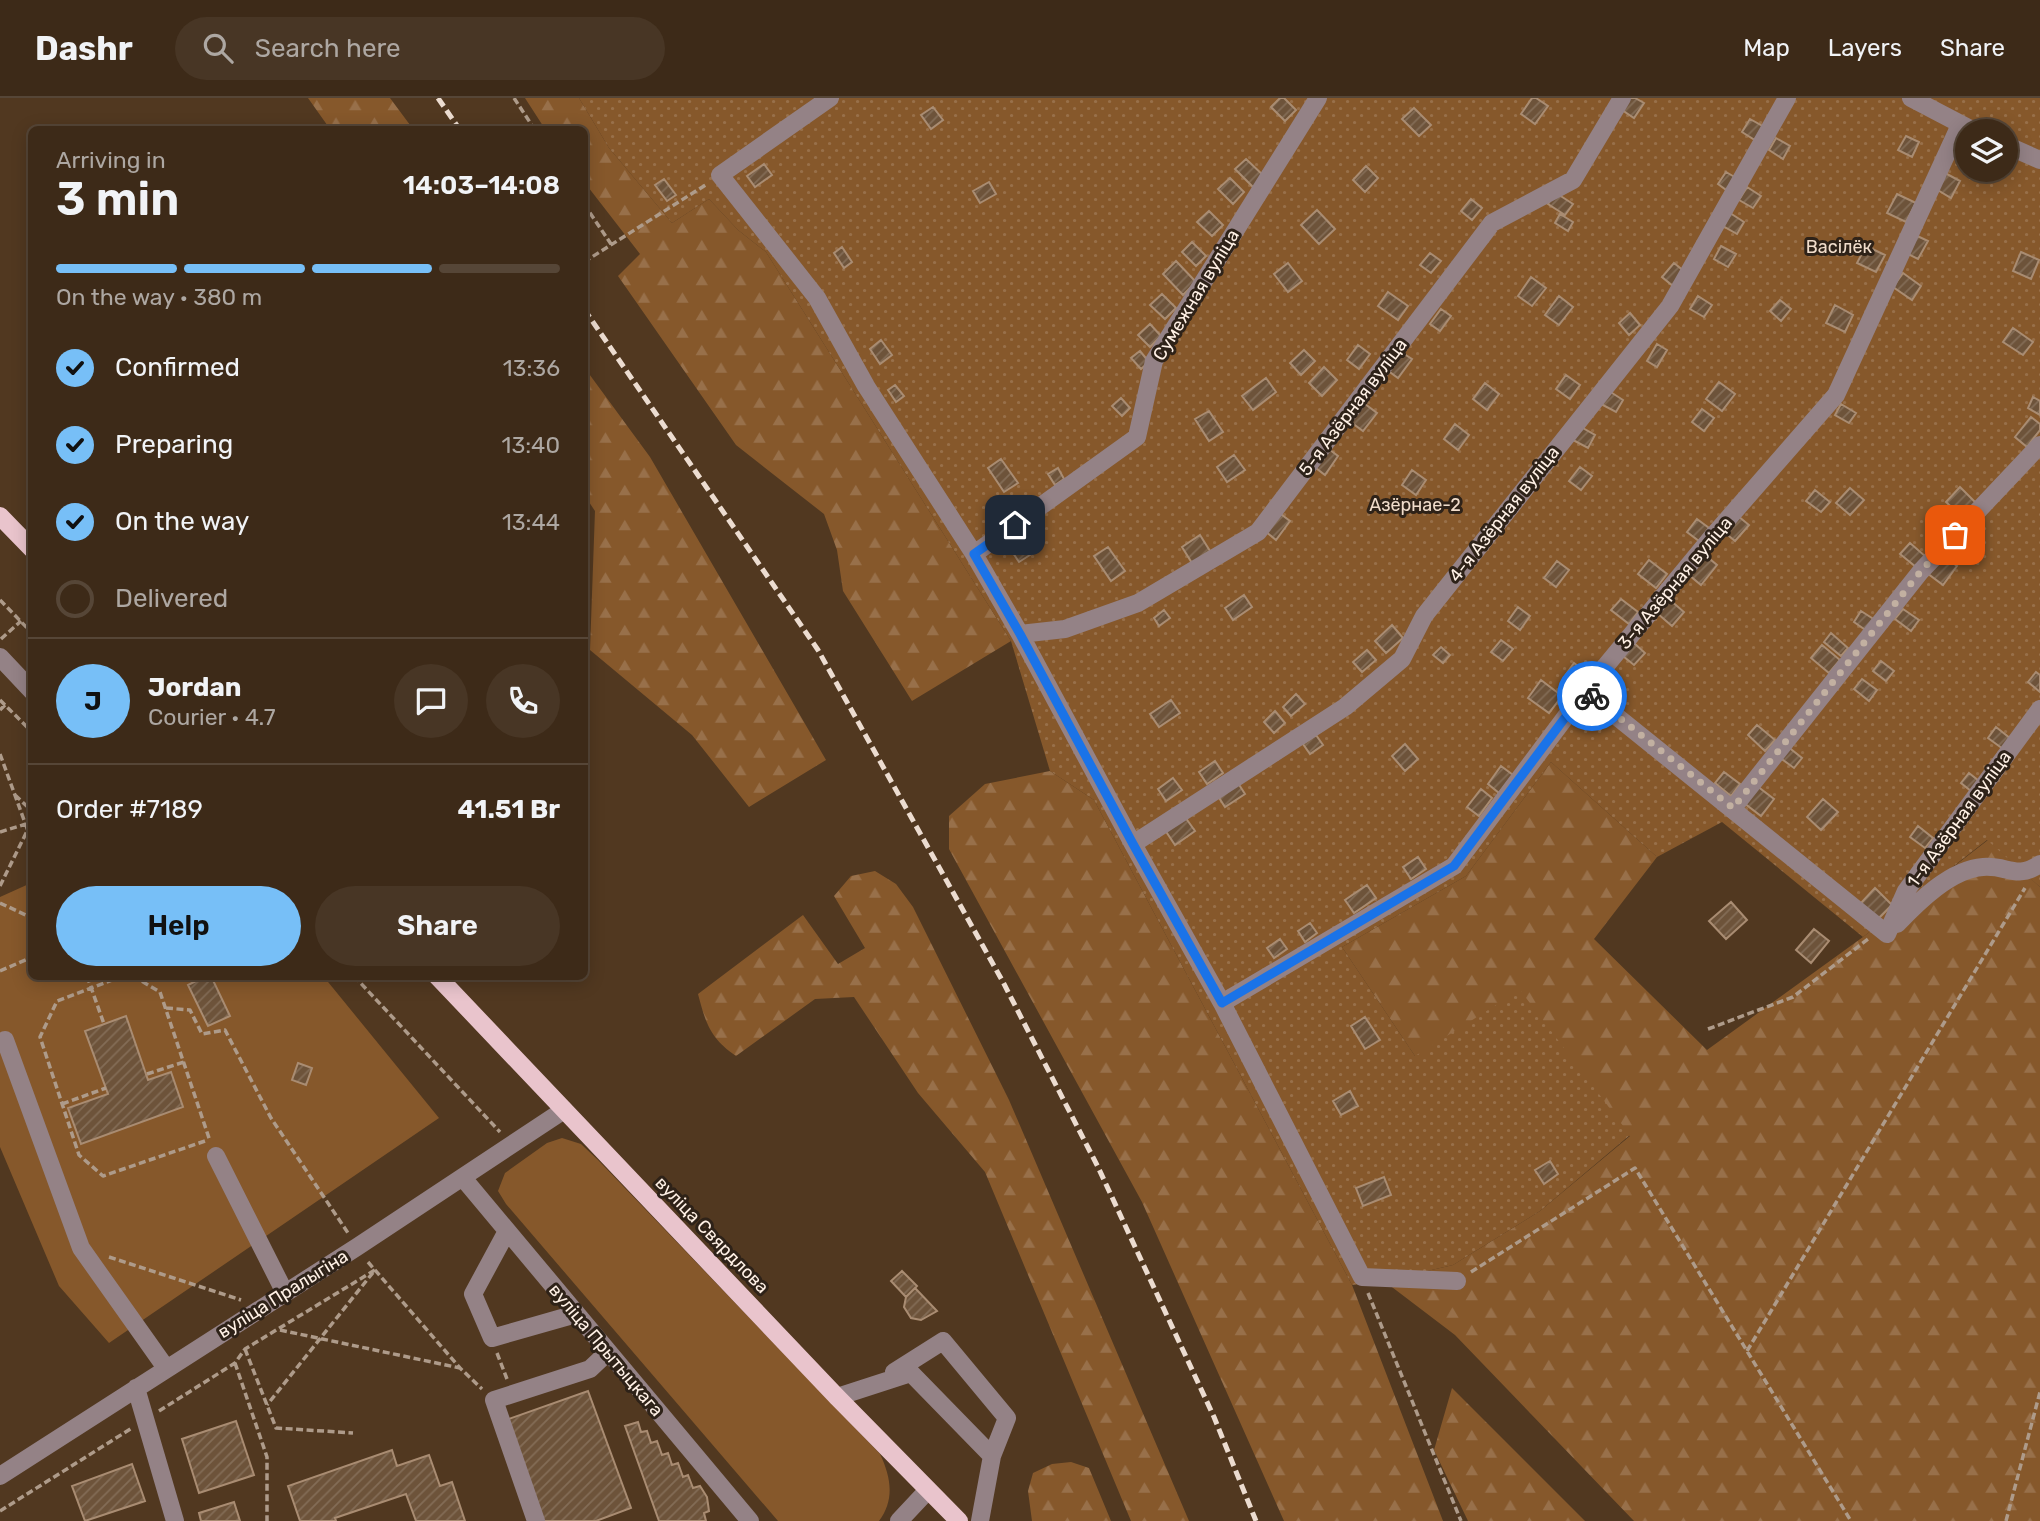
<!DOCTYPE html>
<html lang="en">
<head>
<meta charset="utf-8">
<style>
	:root { --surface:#3d2a18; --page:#483625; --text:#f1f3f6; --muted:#ada7a2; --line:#564637; --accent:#77bff7 }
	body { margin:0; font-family:Rubik,sans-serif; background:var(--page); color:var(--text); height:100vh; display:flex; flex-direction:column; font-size:26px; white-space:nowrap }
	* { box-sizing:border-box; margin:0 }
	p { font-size:23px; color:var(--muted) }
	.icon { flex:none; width:38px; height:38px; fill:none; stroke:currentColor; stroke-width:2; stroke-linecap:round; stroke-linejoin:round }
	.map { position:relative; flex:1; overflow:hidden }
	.drawer { position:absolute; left:28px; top:28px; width:560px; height:854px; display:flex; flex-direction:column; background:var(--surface); border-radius:10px; box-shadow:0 4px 18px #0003,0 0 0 2px var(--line) }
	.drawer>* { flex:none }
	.tools { position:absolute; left:1955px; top:21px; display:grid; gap:14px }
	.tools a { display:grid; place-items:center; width:63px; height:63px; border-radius:50%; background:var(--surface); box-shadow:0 4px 18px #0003,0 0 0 2px var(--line); font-size:35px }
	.pin { position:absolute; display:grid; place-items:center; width:60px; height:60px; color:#fff; margin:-30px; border-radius:14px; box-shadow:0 4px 10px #0006 }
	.courier { position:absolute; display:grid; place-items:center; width:70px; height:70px; margin:-35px; border:5px solid #1a73e8; border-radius:50%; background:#fff; color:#222; box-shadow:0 2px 9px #0007 }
	.head em { font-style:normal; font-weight:600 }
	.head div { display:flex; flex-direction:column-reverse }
	.head { display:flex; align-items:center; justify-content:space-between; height:119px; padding:0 28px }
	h1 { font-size:46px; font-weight:600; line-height:52px }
	.bar { display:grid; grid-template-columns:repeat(4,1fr); gap:10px 7px; align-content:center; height:84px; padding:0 28px }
	.bar i { height:9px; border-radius:5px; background:var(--line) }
	.bar .current { background:var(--accent) }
	.bar p { grid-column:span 4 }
	.line { display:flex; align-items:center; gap:18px; padding:0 28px; border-top:2px solid var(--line) }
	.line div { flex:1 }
	.round { display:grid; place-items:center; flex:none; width:74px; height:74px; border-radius:37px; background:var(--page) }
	ol { padding:0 28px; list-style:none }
	li { display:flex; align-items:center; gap:21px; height:77px }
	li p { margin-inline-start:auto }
	li .icon { padding:7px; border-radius:50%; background:var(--accent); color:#111; stroke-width:4 }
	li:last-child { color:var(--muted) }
	li i { width:38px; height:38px; border:4px solid var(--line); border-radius:50% }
	.button { display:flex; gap:14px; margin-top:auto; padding:14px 28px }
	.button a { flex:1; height:80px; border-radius:42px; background:var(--accent); color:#111; font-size:28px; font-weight:600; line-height:80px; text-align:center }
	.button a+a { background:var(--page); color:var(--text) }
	header { display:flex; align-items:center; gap:42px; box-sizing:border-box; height:98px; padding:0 35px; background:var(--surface); border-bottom:2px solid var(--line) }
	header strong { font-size:33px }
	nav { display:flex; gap:38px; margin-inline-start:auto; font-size:24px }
	.search { width:490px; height:63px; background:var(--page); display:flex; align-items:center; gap:18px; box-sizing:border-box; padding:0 24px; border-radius:38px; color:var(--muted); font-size:26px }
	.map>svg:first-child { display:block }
	.green { fill:#86582b }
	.forest { fill:url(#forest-firs) }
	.garden { fill:url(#garden-dots); fill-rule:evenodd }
	.building { fill:url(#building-hatch); stroke:#a98c72; stroke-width:2 }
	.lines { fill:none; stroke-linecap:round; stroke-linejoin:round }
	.path { stroke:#ae9b8a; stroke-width:3.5; stroke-dasharray:7 3.5; stroke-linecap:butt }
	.minor { stroke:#948286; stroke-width:18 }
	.major { stroke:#e9c4cc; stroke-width:18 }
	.rail { stroke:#ecdcd0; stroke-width:5; stroke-dasharray:10 5; stroke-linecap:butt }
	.done { stroke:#c2b0a1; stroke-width:7; stroke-dasharray:0 12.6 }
	.route { stroke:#1a73e8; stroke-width:9 }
	.labels { text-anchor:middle; stroke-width:6; stroke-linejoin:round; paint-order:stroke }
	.park-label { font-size:18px; fill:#f1ddcb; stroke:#2e2218 }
	.street-label { font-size:18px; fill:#fff1e6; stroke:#2e2218 }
</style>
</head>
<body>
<header>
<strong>Dashr</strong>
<div class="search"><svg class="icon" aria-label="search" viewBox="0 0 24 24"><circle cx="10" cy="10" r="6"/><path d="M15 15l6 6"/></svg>Search here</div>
<nav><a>Map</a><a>Layers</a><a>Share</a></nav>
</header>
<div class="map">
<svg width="2040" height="1423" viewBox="0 0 2040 1423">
	<defs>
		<pattern id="forest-firs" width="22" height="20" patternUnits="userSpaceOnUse" patternTransform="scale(1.75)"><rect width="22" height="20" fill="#86582b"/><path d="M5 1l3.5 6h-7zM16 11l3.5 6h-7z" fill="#98704a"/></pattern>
		<pattern id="garden-dots" width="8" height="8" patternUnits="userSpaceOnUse" patternTransform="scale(1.75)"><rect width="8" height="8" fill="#86582b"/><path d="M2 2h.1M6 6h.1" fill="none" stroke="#98704a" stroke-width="1.8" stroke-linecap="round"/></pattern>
		<pattern id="building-hatch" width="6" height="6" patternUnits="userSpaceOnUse" patternTransform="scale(1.75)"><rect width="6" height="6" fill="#6d533a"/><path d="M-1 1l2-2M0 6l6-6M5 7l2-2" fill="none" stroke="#836c56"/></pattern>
	</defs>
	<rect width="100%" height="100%" fill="#513820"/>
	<path class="green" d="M31,785l1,93 292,1 115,141 -330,225 -50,-57 -59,-139v-250z
		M562,1040l19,6 17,16 282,294c11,23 15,46 -1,67h-101l-272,-317 -8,-13 7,-18 42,-30z"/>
	<path class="forest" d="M308,0h82l23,31h-83z
		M525,0h54l30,50 63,75 37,-24 29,31 28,22 245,389 -99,60 -69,-110 -6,-41 -13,-36 -88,-69 -118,-169 22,-22 -55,-71 -1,-53 -39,-1z
		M584,269l66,90 176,303 -77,47 -57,-72 -102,-85 5,-139 -10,-15z
		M1551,664l106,95 -63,82 113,111 156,-113 125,-97 52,47v634h-406l-179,-186 -71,-54 69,-16 87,-54 90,-75 -215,-80 -73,-109 124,-71z
		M1050,673l44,29 258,485 91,236h-159l-142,-319 -193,-353v-33l36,-32z
		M875,773l21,13 17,23 96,193 180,421h-58l-146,-349 -67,-79 -64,-96 -39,2 -79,57c-26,-18 -30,-32 -38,-62l105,-79 35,49 27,-16 -31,-52 17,-20z
		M1452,1290l133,133h-117l-34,-71z
		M1071,1364l18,6 22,53h-79l-4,-30 5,-18 19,-9z"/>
	<path class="garden" d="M579,0h1461v789l-53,-47 -124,97 -141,-115 -65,35 -106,-95 -85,114 -124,71 73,109 105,-66 110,145 -90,76 -87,54 -69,16 -32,4 -258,-485 -44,-29 -39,-130 -245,-389 -28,-22 -29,-31 -37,24 -63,-75zM1967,33h39v39h-39z"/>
	<path class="building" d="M1280,0h4l12,12 -11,11 -14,-14z
		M1532,0h4l12,8 -13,18 -14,-10z
		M1629,0h6l9,5 -10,15 -12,-8z
		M933,9l10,13 -12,9 -10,-14z
		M1414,10l17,17 -12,11 -17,-17z
		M1750,21l16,9 -8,14 -16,-10z
		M1906,38l13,6 -7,15 -14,-7z
		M1776,40l14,8 -7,13 -14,-9z
		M1246,61l19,18 -11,11 -19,-19z
		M764,66l8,11 -17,12 -8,-11z
		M1366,68l12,12 -13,14 -12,-12z
		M1726,74l12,7 -9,13 -11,-8z
		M1945,75l15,8 -9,17 -15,-9z
		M1230,80l14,14 -11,12 -15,-15z
		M664,81l12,16 -9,6 -12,-16z
		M989,84l7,12 -16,9 -7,-12z
		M1747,89l14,9 -8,12 -14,-8z
		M1556,95l17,11 -8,11 -17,-11z
		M1897,96l19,9 -10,19 -19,-9z
		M1471,101l11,9 -10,12 -11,-9z
		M1317,112l18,19 -16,15 -18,-19z
		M1209,113l14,14 -11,11 -15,-14z
		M1730,115l14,9 -7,12 -14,-8z
		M1560,116l13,8 -5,9 -13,-8z
		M1913,136l15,7 -10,18 -14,-7z
		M1192,144l14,14 -10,10 -14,-14z
		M1721,148l15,8 -8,13 -14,-8z
		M1866,148l19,9 -9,17 -19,-9z
		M842,149l10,15 -8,6 -10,-15z
		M2021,154l18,8 -8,19 -18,-8z
		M1430,155l11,8 -10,12 -11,-8z
		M1176,163l20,21 -13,13 -20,-21z
		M1288,165l14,18 -14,11 -14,-18z
		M1674,165l11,9 -12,14 -11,-9z
		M1903,175l18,13 -9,14 -19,-13z
		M1531,179l15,11 -14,18 -14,-10z
		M1388,194l20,14 -10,14 -20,-14z
		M1162,196l14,14 -11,11 -15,-14z
		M1559,198l14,11 -14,18 -14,-10z
		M1698,198l14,9 -8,12 -14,-8z
		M1780,202l11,9 -10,12 -11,-10z
		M1835,207l18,10 -8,17 -19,-9z
		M1441,211l10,7 -11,15 -10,-7z
		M1630,215l10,12 -11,10 -10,-12z
		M1150,226l11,12 -11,11 -12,-12z
		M2013,230l20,14 -10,13 -20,-13z
		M881,242l11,15 -12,9 -10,-15z
		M1657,246l10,6 -10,17 -10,-6z
		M1358,247l12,9 -11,15 -12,-9z
		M1304,252l11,11 -14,14 -11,-12z
		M1140,253l9,11 -8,7 -10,-11z
		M1401,254l11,7 -14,19 -11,-8z
		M1324,269l13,13 -15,16 -13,-13z
		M1566,277l14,10 -10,14 -14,-10z
		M1266,280l10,14 -23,18 -11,-14z
		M1719,284l16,12 -13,17 -16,-12z
		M1485,285l14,11 -12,16 -14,-11z
		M895,287l9,11 -8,6 -8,-12z
		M1609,293l14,9 -7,12 -15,-8z
		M2033,299l7,4v14l-12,-7z
		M1121,300l9,10 -8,8 -10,-10z
		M1361,303l16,12 -14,18 -15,-11z
		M1841,306l15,9 -7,10 -14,-8z
		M1702,311l12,9 -10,13 -12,-9z
		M1209,313l14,21 -14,9 -14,-22z
		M2031,319l9,7v6l-13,17 -12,-10z
		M1455,326l14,11 -11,15 -14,-11z
		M1581,329l14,8 -7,13 -15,-8z
		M1326,349l12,9 -13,19 -13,-10z
		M1234,357l11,15 -18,12 -10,-15z
		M1001,361l17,24 -14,9 -16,-24z
		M1580,369l12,9 -11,14 -12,-9z
		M1058,370l6,11 -9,6 -7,-11z
		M1412,372l14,10 -10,15 -14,-10z
		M1960,389l16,16 -14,14 -16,-15z
		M1850,390l14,12 -14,15 -14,-12z
		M1815,392l15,12 -9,10 -15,-11z
		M1278,414l12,9 -14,19 -11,-9z
		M1738,418l11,9 -14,16 -11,-9z
		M1697,421l12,9 -10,13 -12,-9z
		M1200,437l10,16 -18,12 -10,-16z
		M1023,440l10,15 -14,9 -10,-15z
		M1910,445l15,13 -9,11 -16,-13z
		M1108,449l17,24 -14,10 -17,-25z
		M1705,457l12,10 -16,20 -12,-10z
		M1942,457l15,11 -14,19 -16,-12z
		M1649,462l18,14 -11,14 -18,-14z
		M1557,463l12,9 -13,17 -12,-9z
		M1244,497l8,12 -19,13 -8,-12z
		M1621,501l17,13 -9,12 -18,-14z
		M1670,502l14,12 -12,14 -14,-12z
		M1518,509l12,9 -10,14 -12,-9z
		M1903,511l16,11 -8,11 -16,-12z
		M1164,512l6,8 -11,8 -5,-8z
		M1861,513l14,9 -8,11 -13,-9z
		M1392,527l11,13 -17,15 -11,-12z
		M1831,535l17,15 -7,8 -17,-14z
		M1501,542l12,9 -10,12 -12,-9z
		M1634,545l11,10 -11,12 -11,-9z
		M1822,547l18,15 -11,13 -18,-15z
		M1441,549l9,8 -7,8 -10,-8z
		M1367,552l9,10 -14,12 -9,-10z
		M1881,563l13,10 -8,10 -13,-10z
		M1574,565l12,9 -9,13 -12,-9z
		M2036,574l4,3v17l-12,-10z
		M1862,581l15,11 -8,11 -15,-12z
		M1541,582l21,16 -13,17 -21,-15z
		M1296,596l9,10 -14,12 -8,-9z
		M1171,602l9,13 -21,14 -9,-13z
		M1595,606l15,13 -10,13 -16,-12z
		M1275,613l10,12 -11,10 -10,-11z
		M1757,627l18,15 -10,11 -17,-16z
		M1996,629l15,12 -8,10 -15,-11z
		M1316,637l7,10 -13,9 -7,-10z
		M1405,646l13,15 -13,12 -13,-15z
		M1787,648l15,12 -8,10 -15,-11z
		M1215,663l8,12 -16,11 -8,-12z
		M1501,668l12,9 -14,18 -11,-9z
		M1724,674l16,12 -9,12 -16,-13z
		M1969,675l15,12 -8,10 -15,-12z
		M1173,680l9,12 -16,11 -8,-12z
		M1236,682l9,14 -20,13 -9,-14z
		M1757,688l17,13 -13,17 -17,-13z
		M1481,691l11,9 -13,18 -12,-9z
		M1823,701l15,13 -17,18 -14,-13z
		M1185,719l10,14 -20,14 -10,-15z
		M1918,728l15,12 -8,10 -15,-11z
		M1418,759l8,12 -15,10 -8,-12z
		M1367,787l9,13 -22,15 -9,-13z
		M1875,790l17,17 -14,14 -17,-16z
		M1731,804l16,18 -21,19 -17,-18z
		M1310,825l7,10 -12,9 -7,-11z
		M1814,831l15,12 -18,22 -15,-13z
		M1280,841l7,10 -13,9 -7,-10z
		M206,878h5l19,40 -22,10 -20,-41z
		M126,918l22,64 23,-8 12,35 -102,37 -13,-36 40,-14 -23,-63z
		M1365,919l15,23 -15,9 -14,-23z
		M298,965l14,5 -6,17 -14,-5z
		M1350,993l8,15 -17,9 -8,-14z
		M1550,1063l8,13 -14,10 -9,-14z
		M1384,1079l7,18 -28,11 -7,-18z
		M902,1173l15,15 -11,11 -15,-16z
		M915,1190l22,23 -16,9 -10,-2 -7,-11 2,-10z
		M588,1293l43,117 -35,13h-53l-37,-101z
		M236,1323l18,54 -55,18 -17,-54z
		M638,1324l3,10 6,-1 4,12 6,-2 5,14 6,-2 4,12 6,-2 5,14 5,-2 5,13 7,-2 7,11 2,14 -5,2 2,8h-47l-34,-95z
		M392,1352l5,16 32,-11 11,31 12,-4 13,39h-49l-10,-27 -71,24 1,3h-36l-12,-35z
		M132,1366l13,37 -60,20 -13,-35z
		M234,1404l6,19h-39l-2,-8z"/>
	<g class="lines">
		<path class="path" d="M514,0l21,32
			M584,106l27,40
			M584,164l123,-78
			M0,502l32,33
			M1,541l20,-18
			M0,602l32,32
			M0,612l5,-5
			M0,656l32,88
			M15,697l17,16
			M0,734l26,-8
			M0,788l32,-65
			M0,805l32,15
			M0,873l32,-14
			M87,878l17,48
			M123,878l-66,25 -17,36 39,118 24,21 102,-35
			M133,878l27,16 50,149
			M354,878l146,156
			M166,910l24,2 12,24 23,-4 46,88 77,115
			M1708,931l85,-32 75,-58
			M147,976l37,-12
			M62,1006l44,-16
			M109,1159l132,43
			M368,1164l92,106 22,21
			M1471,1174l164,-104 216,353
			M1368,1195l93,228
			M280,1232l180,38
			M245,1251l31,79 77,5
			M1747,1253l278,-463
			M497,1255l10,26
			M235,1265l32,94v64
			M159,1313l76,-48 10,-14 130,-79 -108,135
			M0,1413l132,-83
			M2006,1423l34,-129"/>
		<path class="minor" d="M830,0l-110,77 97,123 49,88 108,168 46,80 113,210 89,159 140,274 95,4
			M1911,0l63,33
			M2006,47l34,15
			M974,456l163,-117 17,-76 164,-263
			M1020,536l45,-5 73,-26 120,-71 234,-309 81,-43 49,-82
			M0,559l32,34
			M1585,593l302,243
			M1733,710l188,-237 119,-126
			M1133,746l212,-137 57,-48 22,-43 246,-310 117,-208
			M1897,826c21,-22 54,-55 86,-57 25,-2 33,13 57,-3
			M1887,836l19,-43 134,-182
			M1222,905l232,-137 131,-175 127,-154 124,-142 124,-270
			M5,942l76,208 85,120
			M216,1058l69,137
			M463,1080l287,343
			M507,1133l-34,63 19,44 84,-24
			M894,1274l49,-31 64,77 -15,38
			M136,1290l39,133
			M837,1299l74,-24 81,83 -12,65
			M0,1378l357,-229 207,-137
			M536,1423l-42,-121 96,-31 18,-17
			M899,1423l29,-31"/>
		<path class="major" d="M0,418l32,33
			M437,878l400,421 122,124"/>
		<path class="rail" d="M438,0l22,32
			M584,211l234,341 185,332 95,185 116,250 42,104"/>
	</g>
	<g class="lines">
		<path class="done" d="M1592,598l141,112 188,-237 34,-36"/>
		<path class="route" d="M1015,427l-41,29 46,80 113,210 89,159 232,-137 131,-175 7,5"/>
	</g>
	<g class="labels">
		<g class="park-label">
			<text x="1839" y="155">Васілёк</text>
			<text x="1415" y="413">Азёрнае-2</text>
		</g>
		<g class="street-label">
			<text transform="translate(1196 197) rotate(-59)" y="6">Сумежная вуліца</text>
			<text transform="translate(1353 309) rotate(-53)" y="6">5-я Азёрная вуліца</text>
			<text transform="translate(1504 416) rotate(-52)" y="6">4-я Азёрная вуліца</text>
			<text transform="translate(1675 485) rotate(-50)" y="6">3-я Азёрная вуліца</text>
			<text transform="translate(1959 721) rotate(-54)" y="6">1-я Азёрная вуліца</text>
			<text transform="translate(712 1137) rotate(46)" y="6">вуліца Свярдлова</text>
			<text transform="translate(283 1196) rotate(-32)" y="6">вуліца Пралыгіна</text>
			<text transform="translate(606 1252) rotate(50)" y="6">вуліца Прытыцкага</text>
		</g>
	</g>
</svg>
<div class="tools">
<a><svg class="icon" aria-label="layers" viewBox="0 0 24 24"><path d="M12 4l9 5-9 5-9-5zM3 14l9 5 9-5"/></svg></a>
</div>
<div class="pin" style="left:1955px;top:437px;background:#ea580c"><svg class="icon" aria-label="bag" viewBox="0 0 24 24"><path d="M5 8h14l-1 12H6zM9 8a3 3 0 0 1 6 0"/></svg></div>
<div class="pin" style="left:1015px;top:427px;background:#1f2937"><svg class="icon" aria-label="home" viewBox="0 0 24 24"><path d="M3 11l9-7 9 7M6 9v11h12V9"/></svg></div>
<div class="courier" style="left:1592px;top:598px"><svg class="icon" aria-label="bike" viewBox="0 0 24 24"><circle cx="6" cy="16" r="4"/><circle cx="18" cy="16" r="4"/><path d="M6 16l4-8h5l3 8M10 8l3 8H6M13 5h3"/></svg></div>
<section class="drawer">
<div class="head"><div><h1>3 min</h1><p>Arriving in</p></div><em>14:03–14:08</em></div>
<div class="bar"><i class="current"></i><i class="current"></i><i class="current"></i><i></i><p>On the way · 380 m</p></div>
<ol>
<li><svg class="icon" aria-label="check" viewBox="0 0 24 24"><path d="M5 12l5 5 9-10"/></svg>Confirmed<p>13:36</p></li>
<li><svg class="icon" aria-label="check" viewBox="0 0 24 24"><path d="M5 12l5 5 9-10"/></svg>Preparing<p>13:40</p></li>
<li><svg class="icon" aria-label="check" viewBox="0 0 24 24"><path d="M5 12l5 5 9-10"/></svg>On the way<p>13:44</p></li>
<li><i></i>Delivered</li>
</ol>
<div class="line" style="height:126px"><b class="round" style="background:var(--accent);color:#111">J</b><div><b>Jordan</b><p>Courier · 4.7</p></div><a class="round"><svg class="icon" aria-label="chat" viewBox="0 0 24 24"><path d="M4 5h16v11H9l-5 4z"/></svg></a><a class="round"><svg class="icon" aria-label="phone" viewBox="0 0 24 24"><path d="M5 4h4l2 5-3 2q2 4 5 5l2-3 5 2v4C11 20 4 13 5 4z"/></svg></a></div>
<div class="line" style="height:91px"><div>Order #7189</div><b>41.51 Br</b></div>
<div class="button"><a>Help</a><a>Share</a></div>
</section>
</div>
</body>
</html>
